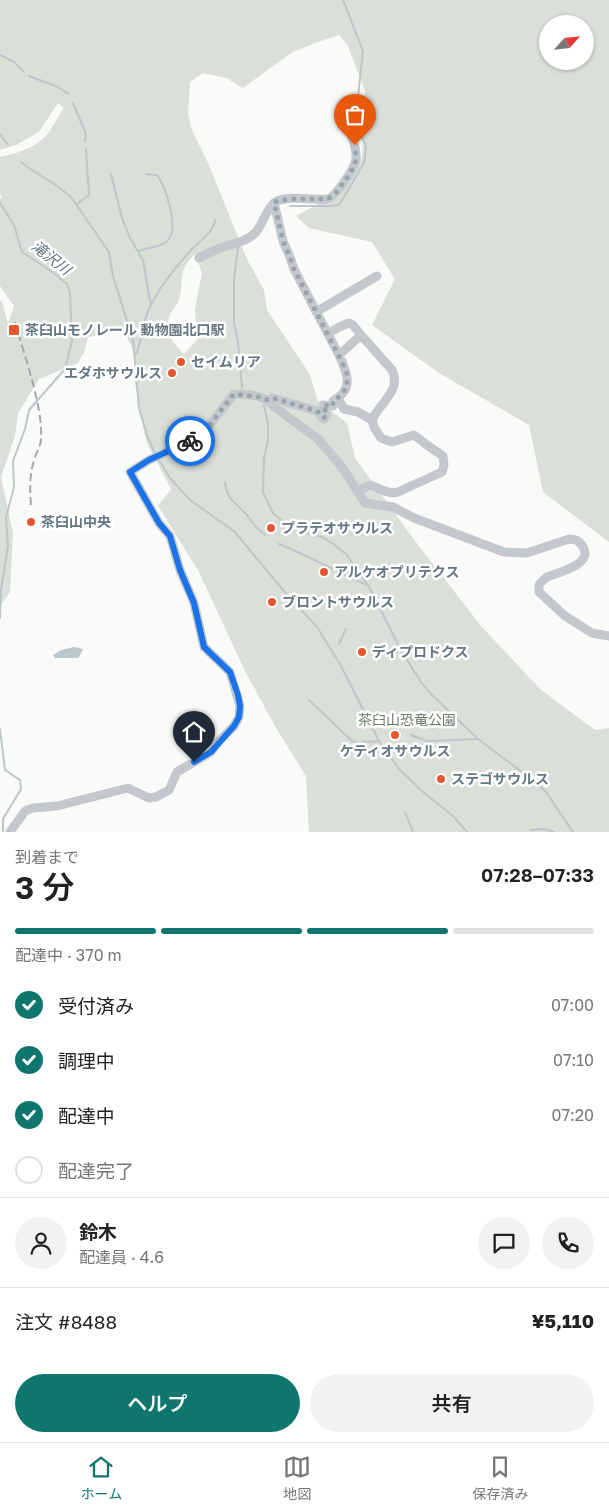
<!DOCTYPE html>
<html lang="ja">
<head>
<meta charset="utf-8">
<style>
	:root { --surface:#fff; --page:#f2f2f2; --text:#222; --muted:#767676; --line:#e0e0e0; --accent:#0f766e }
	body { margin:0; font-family:"Golos Text","Noto Sans JP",sans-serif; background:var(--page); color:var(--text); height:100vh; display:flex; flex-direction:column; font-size:19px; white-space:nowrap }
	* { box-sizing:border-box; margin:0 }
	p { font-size:16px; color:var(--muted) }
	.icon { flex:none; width:28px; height:28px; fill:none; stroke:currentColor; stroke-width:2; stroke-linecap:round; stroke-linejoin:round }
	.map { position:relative; height:832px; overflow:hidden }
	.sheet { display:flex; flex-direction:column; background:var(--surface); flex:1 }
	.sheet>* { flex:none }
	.needle { width:32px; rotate:63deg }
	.buttons { position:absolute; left:539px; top:15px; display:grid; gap:10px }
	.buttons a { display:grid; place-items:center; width:55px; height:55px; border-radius:50%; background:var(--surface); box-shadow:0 1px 4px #0004; font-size:25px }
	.pin { position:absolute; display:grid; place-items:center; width:42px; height:42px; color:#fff; margin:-51px -21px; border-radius:50% 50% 50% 0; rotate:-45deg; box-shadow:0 0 5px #0007 }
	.pin .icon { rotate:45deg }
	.courier { position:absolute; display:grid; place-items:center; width:50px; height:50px; margin:-25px; border:4px solid #1a73e8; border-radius:50%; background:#fff; color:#222; box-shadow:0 1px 6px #0007 }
	.head em { font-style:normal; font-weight:600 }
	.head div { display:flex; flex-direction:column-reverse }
	.head { display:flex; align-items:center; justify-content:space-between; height:85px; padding:0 15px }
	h1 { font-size:32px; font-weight:600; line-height:38px }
	.bar { display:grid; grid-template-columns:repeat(4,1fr); gap:8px 5px; align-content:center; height:60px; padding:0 15px }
	.bar i { height:6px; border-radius:4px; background:var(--line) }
	.bar .current { background:var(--accent) }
	.bar p { grid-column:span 4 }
	.line { display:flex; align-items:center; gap:12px; padding:0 15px; border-top:1px solid var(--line) }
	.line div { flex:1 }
	.round { display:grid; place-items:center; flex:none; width:52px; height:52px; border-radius:26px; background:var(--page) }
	ol { padding:0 15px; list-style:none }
	li { display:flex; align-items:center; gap:15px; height:55px }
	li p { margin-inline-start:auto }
	li .icon { padding:5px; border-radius:50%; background:var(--accent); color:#fff; stroke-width:4 }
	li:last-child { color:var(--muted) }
	li i { width:28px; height:28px; border:2px solid var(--line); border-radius:50% }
	.primary-button { display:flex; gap:10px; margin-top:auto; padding:10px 15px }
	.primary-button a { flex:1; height:58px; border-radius:30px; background:var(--accent); color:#fff; font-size:20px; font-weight:600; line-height:58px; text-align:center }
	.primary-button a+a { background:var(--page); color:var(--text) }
	.dock { display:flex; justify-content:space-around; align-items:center; height:70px; border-top:1px solid var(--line); background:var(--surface); font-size:14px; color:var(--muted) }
	.dock a { display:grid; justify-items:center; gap:2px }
	.dock .current { color:var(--accent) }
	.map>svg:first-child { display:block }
	.green { fill:#dadfd7; fill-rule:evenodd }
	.water { fill:#bbc7cb }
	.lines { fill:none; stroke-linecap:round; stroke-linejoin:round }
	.stream { stroke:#bbc7cb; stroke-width:2 }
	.minor { stroke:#c3c8cc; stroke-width:9 }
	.rail { stroke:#a2aab0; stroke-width:2; stroke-dasharray:8 4; stroke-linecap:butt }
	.done { stroke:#99a4ac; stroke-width:5; stroke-dasharray:0 9 }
	.route { stroke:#1a73e8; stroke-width:6 }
	.poi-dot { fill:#e4572e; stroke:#fff; stroke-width:2 }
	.labels { text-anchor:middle; stroke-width:5; stroke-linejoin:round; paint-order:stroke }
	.poi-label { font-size:14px; font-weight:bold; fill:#657683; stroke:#fff; text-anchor:start }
	.park-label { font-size:14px; fill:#687a64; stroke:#fff }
	.water-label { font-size:15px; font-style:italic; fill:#60757c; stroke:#fff }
</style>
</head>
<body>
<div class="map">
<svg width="609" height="832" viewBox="0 0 609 832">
	<rect width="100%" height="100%" fill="#fafaf8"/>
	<path class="green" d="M0,0h609v542l-66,-50 -14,-67 -90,-52 -67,-48 23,-46 -23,-37 -63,-14 -13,-12 47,-25 19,-34 3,-66 -17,-45 -9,-11 -29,10 -19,8 -48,35 -17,-10 -23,-5 -13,9 -2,32 4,16 16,33 39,96 17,31 3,20 42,63 9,28 29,22 8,35 57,79 69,89 59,63 55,41 14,-2v104h-300l-3,-56 -30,-48 -31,-57 -46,-99 -41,-66 13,-17 -25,-48 -11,-58v-30l-11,-21 -36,5 -4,15 -6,11 -39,16 -21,34 -3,23 -14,41 12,56 -3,59 -10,14v-306l2,2 6,22 6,-18 -14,-20v-87l2,-2 -2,-3v-37c18,-4 37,-9 49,-25 5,-7 9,-16 15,-24l-6,-5 -19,29 -23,13 -16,5zM548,24h37v37h-37zM195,254l7,19 -7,36 2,31 -13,14c-10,-9 -20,-23 -15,-37 3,-8 10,-13 11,-21 4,-21 -2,-25 15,-42z"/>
	<path class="water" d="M74,647l9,2 -4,8 -2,1h-22l-2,-3 8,-5z"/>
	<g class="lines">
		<path class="stream" d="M0,55l14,7 10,10
			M29,76l29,11 10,7
			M73,103l13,31 -1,7
			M0,134l8,11
			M21,162l8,6 28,18 14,11 38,55 4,24 20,64 6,68 8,27 8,19
			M111,174l11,44 8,20 13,22 7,41 2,3
			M0,203l14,22 8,27 29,19 16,13 3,9 2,48 -7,28 -36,41 -4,19 -12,32 1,26 -8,30 2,29 -7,44 -1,28
			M77,204l12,-9 -3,-46
			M290,206h39l10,-1 25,-42 2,-17 -11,-22 8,-73 -20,-51
			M238,247l-4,33v43l4,19 4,46
			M139,251c9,-4 20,-3 27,-9 15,-10 0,-55 -9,-67l-11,-1
			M135,354l2,-1c4,-14 6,-31 12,-44 10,-22 27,-42 43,-60 7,-8 22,-17 23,-29
			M264,405l4,19v16l-4,18 -1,34 10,21 14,12 12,6 23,6 10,6 14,11 22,31 34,67 19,30 8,10 49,47 56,42 12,11 27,40
			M159,460l11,18 20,22 45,32 47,57 35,38 24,39 38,75 20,28 23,22 31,25 14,16
			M225,482l1,7 4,9 17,17 8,11 10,9
			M279,544c30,12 58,28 88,41
			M339,644l7,-15
			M309,700l43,41 6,2
			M0,729l5,41 15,10 1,9 -18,30v12
			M411,735l16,6 50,-2
			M363,742l16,-1
			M405,812l8,20
			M530,830l14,-1 10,3"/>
		<path class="minor" d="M274,203l9,38 7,16 4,12 45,86 22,-20 31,35c10,21 -12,32 -20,50l2,7 7,11 11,4 22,-7 13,10 16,11 1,9 -2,7 -44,20c-9,3 -19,-4 -28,-7l-12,6
			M199,258c7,-4 14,-7 21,-10 12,-4 26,-6 35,-15 8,-8 10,-22 19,-30 10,-9 39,-2 53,-4 8,-1 27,-30 29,-39 1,-9 -2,-18 -5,-26
			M316,312l61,-36
			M328,334l11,-7 10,-4 4,2 8,10
			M338,398l6,11 14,3 14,8
			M268,400l5,-2 44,13 7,8 3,-4 -4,-10 10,1v-5c21,-12 15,-27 6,-46
			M10,832l15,-21 8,-3 24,-2 71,-18 21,10 7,-1 13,-7 8,-18 34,-20 6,-9 17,-17 5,-9 1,-11 -10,-34 -26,-25 -10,-44 -14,-33 -10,-34 -11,-13 -29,-51 19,-12 52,-24 33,-42c13,1 29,0 38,11l46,34 24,28 23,36 28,4 21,11 90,34 23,1 42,-14c5,0 10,1 13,6 13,20 -23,27 -35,32 -3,2 -6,5 -8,8v7l26,24 27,17 17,3"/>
		<path class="rail" d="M15,322c9,33 28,84 26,117 0,7 -4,12 -6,18 -6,17 -5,33 -4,50"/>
	</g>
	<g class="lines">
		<path class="done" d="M190,441l11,-5 33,-42 27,3 7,3 5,-2 44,13 7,7 3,-3 -4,-10 10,1v-5c13,-8 16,-16 13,-31l-52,-101 -4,-12 -7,-16 -9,-39 8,-2 10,-1h36l8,-6 15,-21 5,-12 -1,-15"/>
		<path class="route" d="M190,441l-41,19 -19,12 29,51 11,13 10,34 14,33 10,44 26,25 8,23 2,11 -1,11 -5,9 -23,26 -17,10"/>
	</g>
	<g class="poi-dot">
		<rect x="8" y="324" width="12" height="12" rx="2.5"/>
		<circle cx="181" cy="362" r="5"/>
		<circle cx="172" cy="373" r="5"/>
		<circle cx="31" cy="522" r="5"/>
		<circle cx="271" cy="528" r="5"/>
		<circle cx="324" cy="572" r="5"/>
		<circle cx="272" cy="602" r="5"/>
		<circle cx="362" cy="652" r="5"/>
		<circle cx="395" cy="735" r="5"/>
		<circle cx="441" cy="779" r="5"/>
	</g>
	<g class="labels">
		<g class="poi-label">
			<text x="25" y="335">茶臼山モノレール 動物園北口駅</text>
			<text x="191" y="367">セイムリア</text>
			<text x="162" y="378" text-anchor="end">エダホサウルス</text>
			<text x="41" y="527">茶臼山中央</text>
			<text x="281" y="533">プラテオサウルス</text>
			<text x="334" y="577">アルケオプリテクス</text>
			<text x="282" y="607">ブロントサウルス</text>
			<text x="372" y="657">ディプロドクス</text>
			<text x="395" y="756" text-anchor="middle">ケティオサウルス</text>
			<text x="451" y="784">ステゴサウルス</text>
		</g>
		<g class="park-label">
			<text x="407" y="725">茶臼山恐竜公園</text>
		</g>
		<g class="water-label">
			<text transform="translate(51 258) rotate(38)" y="5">滝沢川</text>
		</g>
	</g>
</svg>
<div class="buttons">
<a><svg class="needle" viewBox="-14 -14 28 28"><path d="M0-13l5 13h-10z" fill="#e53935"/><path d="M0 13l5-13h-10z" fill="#767676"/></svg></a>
</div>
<div class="pin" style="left:355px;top:145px;background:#ea580c"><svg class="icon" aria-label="bag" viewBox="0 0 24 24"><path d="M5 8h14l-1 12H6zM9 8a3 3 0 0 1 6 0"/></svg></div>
<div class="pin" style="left:194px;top:762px;background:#1f2937"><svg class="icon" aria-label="home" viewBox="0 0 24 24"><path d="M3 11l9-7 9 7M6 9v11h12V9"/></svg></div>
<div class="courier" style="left:190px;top:441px"><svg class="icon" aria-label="bike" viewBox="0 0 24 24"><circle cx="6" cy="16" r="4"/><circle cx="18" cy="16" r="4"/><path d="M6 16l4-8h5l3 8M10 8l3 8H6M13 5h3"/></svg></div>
</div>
<section class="sheet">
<div class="head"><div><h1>3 分</h1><p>到着まで</p></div><em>07:28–07:33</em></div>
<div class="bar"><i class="current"></i><i class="current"></i><i class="current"></i><i></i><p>配達中 · 370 m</p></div>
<ol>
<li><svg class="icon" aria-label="check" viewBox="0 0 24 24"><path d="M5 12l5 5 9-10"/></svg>受付済み<p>07:00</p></li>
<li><svg class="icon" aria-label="check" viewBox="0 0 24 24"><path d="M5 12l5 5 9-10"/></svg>調理中<p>07:10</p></li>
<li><svg class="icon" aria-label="check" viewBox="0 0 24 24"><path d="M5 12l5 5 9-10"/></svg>配達中<p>07:20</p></li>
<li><i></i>配達完了</li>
</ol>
<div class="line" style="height:90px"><a class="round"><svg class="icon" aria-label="person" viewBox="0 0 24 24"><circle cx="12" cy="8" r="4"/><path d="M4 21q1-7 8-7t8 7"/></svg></a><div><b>鈴木</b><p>配達員 · 4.6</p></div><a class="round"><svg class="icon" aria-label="chat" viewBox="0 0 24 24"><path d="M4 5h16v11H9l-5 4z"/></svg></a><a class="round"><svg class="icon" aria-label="phone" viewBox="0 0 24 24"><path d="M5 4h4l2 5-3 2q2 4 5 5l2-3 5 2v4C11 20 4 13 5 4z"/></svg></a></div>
<div class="line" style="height:65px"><div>注文 #8488</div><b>¥5,110</b></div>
<div class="primary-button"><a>ヘルプ</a><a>共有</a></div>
</section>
<nav class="dock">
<a class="current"><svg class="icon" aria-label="home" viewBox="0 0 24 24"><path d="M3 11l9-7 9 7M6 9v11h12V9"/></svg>ホーム</a>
<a><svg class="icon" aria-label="map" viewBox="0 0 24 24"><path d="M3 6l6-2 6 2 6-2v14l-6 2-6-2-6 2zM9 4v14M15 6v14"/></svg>地図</a>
<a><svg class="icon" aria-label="saved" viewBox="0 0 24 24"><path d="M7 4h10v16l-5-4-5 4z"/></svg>保存済み</a>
</nav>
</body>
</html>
